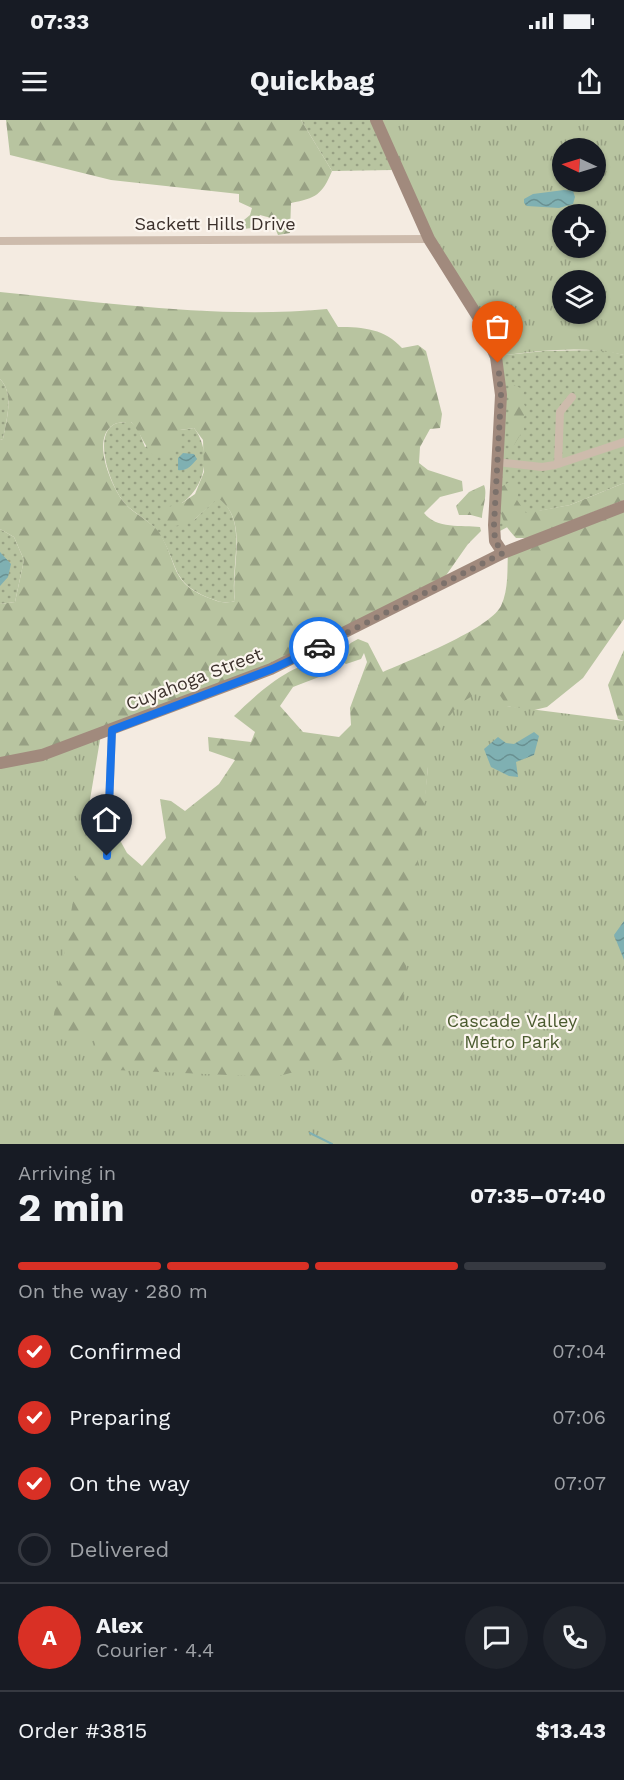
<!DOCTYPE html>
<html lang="en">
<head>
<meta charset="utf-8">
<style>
	:root { --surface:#171b24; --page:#20242c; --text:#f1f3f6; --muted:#9ea1a6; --line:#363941; --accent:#d93025 }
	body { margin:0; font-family:"Work Sans",sans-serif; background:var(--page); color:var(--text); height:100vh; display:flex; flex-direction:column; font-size:22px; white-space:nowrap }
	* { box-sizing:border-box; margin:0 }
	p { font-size:20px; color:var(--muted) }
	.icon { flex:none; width:33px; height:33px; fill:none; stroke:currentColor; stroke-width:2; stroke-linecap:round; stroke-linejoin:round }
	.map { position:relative; height:1024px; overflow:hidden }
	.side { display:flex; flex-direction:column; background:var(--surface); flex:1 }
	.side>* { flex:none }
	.needle { width:39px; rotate:274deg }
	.tools { position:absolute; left:552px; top:18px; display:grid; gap:12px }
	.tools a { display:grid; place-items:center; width:54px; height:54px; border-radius:50%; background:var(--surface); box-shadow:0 2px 4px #0004; font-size:30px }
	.pin { position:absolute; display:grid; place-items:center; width:51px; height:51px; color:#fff; margin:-62px -26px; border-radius:50% 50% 50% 0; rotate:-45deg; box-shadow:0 0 6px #0007 }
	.pin .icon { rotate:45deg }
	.courier { position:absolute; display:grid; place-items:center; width:60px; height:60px; margin:-30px; border:4px solid #1a73e8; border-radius:50%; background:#fff; color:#222; box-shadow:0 2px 8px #0007 }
	.headline em { font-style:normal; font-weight:700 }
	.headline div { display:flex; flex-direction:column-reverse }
	.headline { display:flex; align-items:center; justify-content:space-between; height:102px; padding:0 18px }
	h1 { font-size:39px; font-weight:700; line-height:45px }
	.bar { display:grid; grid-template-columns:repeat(4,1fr); gap:9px 6px; align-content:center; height:72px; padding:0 18px }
	.bar i { height:8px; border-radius:4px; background:var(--line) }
	.bar .selected { background:var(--accent) }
	.bar p { grid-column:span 4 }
	.line { display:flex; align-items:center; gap:15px; padding:0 18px; border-top:2px solid var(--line) }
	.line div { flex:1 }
	.round { display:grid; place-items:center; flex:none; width:63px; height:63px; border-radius:32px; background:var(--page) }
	ol { padding:0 18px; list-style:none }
	li { display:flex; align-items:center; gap:18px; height:66px }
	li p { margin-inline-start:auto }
	li .icon { padding:6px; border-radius:50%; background:var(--accent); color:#fff; stroke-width:4 }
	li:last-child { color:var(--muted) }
	li i { width:33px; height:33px; border:3px solid var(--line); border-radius:50% }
	.status { display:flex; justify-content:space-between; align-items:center; height:42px; padding:0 30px; background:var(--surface); direction:ltr }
	.status svg { height:16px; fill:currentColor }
	header { display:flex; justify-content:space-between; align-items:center; height:78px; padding:0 18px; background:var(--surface); font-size:27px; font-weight:700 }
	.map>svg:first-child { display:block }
	.grass { fill:url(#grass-dots) }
	.forest { fill:url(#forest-firs); fill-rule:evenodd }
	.park { fill:url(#park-tufts); fill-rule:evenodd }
	.water { fill:url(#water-waves) }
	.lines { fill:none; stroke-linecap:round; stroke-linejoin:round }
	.stream { stroke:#7fb0b2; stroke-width:2 }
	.street { stroke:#cdbbac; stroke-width:8 }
	.secondary { stroke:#a18a7d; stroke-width:12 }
	.done { stroke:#7c716b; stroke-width:6; stroke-dasharray:0 10.8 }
	.route { stroke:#1a73e8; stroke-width:8 }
	.labels { text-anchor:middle; stroke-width:4.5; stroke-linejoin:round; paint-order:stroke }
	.street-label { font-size:18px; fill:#3b302b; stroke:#fbf5ee }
	.park-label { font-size:18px; fill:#4a5a2e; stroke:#fbf5ee }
</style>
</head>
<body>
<div class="status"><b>07:33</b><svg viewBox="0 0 49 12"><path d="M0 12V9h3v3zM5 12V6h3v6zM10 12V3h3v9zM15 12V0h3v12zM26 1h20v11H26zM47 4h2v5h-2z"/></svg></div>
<header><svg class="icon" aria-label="menu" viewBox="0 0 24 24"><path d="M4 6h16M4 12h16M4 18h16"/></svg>Quickbag<svg class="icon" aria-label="share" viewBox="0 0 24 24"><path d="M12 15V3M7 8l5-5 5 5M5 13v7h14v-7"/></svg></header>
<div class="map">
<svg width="624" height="1024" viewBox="0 0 624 1024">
	<defs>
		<pattern id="grass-dots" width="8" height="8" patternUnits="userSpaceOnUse" patternTransform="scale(1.5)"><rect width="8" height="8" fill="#b8c4a0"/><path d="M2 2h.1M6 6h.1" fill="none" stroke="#97a083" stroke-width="1.8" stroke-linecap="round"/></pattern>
		<pattern id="forest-firs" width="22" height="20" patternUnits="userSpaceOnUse" patternTransform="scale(1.5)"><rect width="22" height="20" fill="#b8c4a0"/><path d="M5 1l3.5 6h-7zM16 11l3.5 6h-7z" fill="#97a083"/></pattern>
		<pattern id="park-tufts" width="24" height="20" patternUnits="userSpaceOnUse" patternTransform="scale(1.5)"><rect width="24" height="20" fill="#b8c4a0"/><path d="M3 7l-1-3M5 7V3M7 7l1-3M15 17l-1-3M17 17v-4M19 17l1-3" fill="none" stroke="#97a083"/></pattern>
		<pattern id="water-waves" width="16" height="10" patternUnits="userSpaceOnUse" patternTransform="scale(1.5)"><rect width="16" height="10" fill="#7fb0b2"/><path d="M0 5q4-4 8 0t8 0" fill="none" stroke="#699091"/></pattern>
	</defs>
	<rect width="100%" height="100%" fill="#f4ebe1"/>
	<path class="grass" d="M301,0h70l21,50 -60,1z
		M604,230l20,5v128l-54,22 -31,6 -45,23 3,-178 47,-5z
		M0,259c15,15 6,42 3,60l-3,1z
		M131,302l7,7 7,18 35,-17 14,-2c18,24 12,58 -12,75l12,17 24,-23c32,25 11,69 17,104 -11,3 -15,1 -26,-3 -40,-16 -30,-36 -51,-66 -8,-12 -26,-19 -35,-31 -12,-15 -30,-63 -10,-76 4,-3 13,-3 18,-3z
		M0,409l14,8 10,23 -9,42 -15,2z"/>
	<path class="forest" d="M6,0h295l31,51c-10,24 -16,27 -41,32l-1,30 -12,2 -7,-17 -11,-3 -8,13 -9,1 -5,-4 12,-10 2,-7 -13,-6v-8l-128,-14 -101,-25z
		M0,172c109,11 218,27 327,17l11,18c26,0 47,2 64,21l16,-3 8,6 16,63 -2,14 -10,1 -10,18 -1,16 9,7 34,11 1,10 -23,6 -16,16c12,16 38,12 56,14l1,4 -13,13 -28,40 -143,74 -228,88 -10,60 34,6 23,21 11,20 15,13 24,-28 -6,-39 11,2 14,10 34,-27 16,-24 -26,-9 -1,-14 43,5 4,-10 -21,-16c24,-23 58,-55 92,-55l6,11 -39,15 -13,19 23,26 36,5 12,-12 -1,-17 17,-46 -3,-9 -3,6 -15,5 -5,-3c3,-12 6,-17 17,-22l10,4 15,29c27,-12 105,-42 118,-66 8,-17 6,-37 7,-55l116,-44v112l-41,59 -36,29 -17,4 -23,-5 -79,61 -25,280 -142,97h-261v-540l15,-2 9,-42 -10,-23 -14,-8v-89l3,-1c3,-18 12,-45 -3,-60zM131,302c10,11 13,24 24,36l14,-4 10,-8 1,-16 14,-2 9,12 1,32 -9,22 -13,9 -21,6 -2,9 17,8 18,-6 24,-22c32,23 12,69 17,103 -11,3 -16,1 -26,-3 -41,-16 -30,-36 -51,-67 -9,-11 -26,-18 -35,-30 -12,-16 -32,-62 -10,-76 4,-3 13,-3 18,-3z
		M509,263l16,7 -4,8 7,14 -5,6 1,11 -12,19 -3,-9z
		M513,360l6,8 -2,12 9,13 44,-8 54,-22v17l-97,38h-11c-16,-16 -17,-28 -15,-51z
		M484,365c4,9 -2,24 -2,33l-11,-3h-12l-3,-9 13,-14z
		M624,530v71l-6,-2 -10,-34z"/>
	<path class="park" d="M376,0h248v235c-41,-10 -86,-4 -127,1l-68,-117zM562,28h34v34h-34zM562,94h34v34h-34zM562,160h34v34h-34z
		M480,571l19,3 8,12 117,15v423h-624v-381l101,-29 -50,298 45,-1 -3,38 182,8 123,-32 30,-278 -5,-16 35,-46z"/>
	<path class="water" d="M564,70l9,1 2,6 -2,7 -14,4 -32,-2 -3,-3v-4l9,-5z
		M183,333l11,1 3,5c-5,6 -11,13 -19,11v-12z
		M0,432l11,12 -3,13 -8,9z
		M534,612l5,4 -5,19 -18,7 2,15 -9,-1 -18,-9 -7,-18 14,-12 8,6 8,1z
		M624,801v39l-10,-25z"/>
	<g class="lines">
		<path class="stream" d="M310,1013l22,11"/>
		<path class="street" d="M0,121l429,-2
			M497,342l45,5 13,-2 69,-23
			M558,344l2,-52 12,-15
			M107,736l5,-126"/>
		<path class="secondary" d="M376,0l53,119 49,78 18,40 5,38 -7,130 1,16 8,12
			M0,643l42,-8 229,-86 232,-116 121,-47"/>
	</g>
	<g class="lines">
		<path class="done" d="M319,527l184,-94 -8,-12 -1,-16 7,-130 -3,-32"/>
		<path class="route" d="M107,736l5,-126 160,-61 47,-22"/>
	</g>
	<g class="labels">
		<g class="street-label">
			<text x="215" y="110">Sackett Hills Drive</text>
			<text transform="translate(194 559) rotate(-21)" y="6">Cuyahoga Street</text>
		</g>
		<g class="park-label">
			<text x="512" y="907">Cascade Valley<tspan x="512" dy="21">Metro Park</tspan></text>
		</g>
	</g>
</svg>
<div class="tools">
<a><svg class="needle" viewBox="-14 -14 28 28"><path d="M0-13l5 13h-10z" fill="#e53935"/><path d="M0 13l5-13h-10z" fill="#9ea1a6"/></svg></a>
<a><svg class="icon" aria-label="locate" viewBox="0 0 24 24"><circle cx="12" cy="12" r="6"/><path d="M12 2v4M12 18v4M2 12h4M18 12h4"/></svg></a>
<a><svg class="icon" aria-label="layers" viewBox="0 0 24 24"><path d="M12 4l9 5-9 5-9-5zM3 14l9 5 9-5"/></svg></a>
</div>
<div class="pin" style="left:498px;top:243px;background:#ea580c"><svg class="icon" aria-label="bag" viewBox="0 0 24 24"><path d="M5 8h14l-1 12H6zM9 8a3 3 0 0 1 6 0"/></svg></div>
<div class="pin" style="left:107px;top:736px;background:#1f2937"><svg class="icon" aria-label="home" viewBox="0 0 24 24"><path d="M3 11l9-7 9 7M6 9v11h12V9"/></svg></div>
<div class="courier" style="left:319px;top:527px"><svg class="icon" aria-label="car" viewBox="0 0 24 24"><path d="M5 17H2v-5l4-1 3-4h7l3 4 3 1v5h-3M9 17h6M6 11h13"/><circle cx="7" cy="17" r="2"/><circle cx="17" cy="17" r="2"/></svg></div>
</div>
<section class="side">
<div class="headline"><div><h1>2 min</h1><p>Arriving in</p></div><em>07:35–07:40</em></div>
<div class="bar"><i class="selected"></i><i class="selected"></i><i class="selected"></i><i></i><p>On the way · 280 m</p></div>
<ol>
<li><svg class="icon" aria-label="check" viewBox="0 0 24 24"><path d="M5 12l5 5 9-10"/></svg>Confirmed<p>07:04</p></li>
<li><svg class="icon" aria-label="check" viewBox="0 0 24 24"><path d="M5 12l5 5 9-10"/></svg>Preparing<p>07:06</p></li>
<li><svg class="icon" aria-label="check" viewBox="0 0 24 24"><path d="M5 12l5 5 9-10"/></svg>On the way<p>07:07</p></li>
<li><i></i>Delivered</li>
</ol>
<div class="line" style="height:108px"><b class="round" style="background:var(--accent);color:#fff">A</b><div><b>Alex</b><p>Courier · 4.4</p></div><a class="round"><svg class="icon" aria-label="chat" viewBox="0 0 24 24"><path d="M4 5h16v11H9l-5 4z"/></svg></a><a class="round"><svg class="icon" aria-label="phone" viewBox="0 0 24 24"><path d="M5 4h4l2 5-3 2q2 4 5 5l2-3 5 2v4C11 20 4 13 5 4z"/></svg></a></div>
<div class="line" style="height:78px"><div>Order #3815</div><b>$13.43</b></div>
</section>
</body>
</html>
